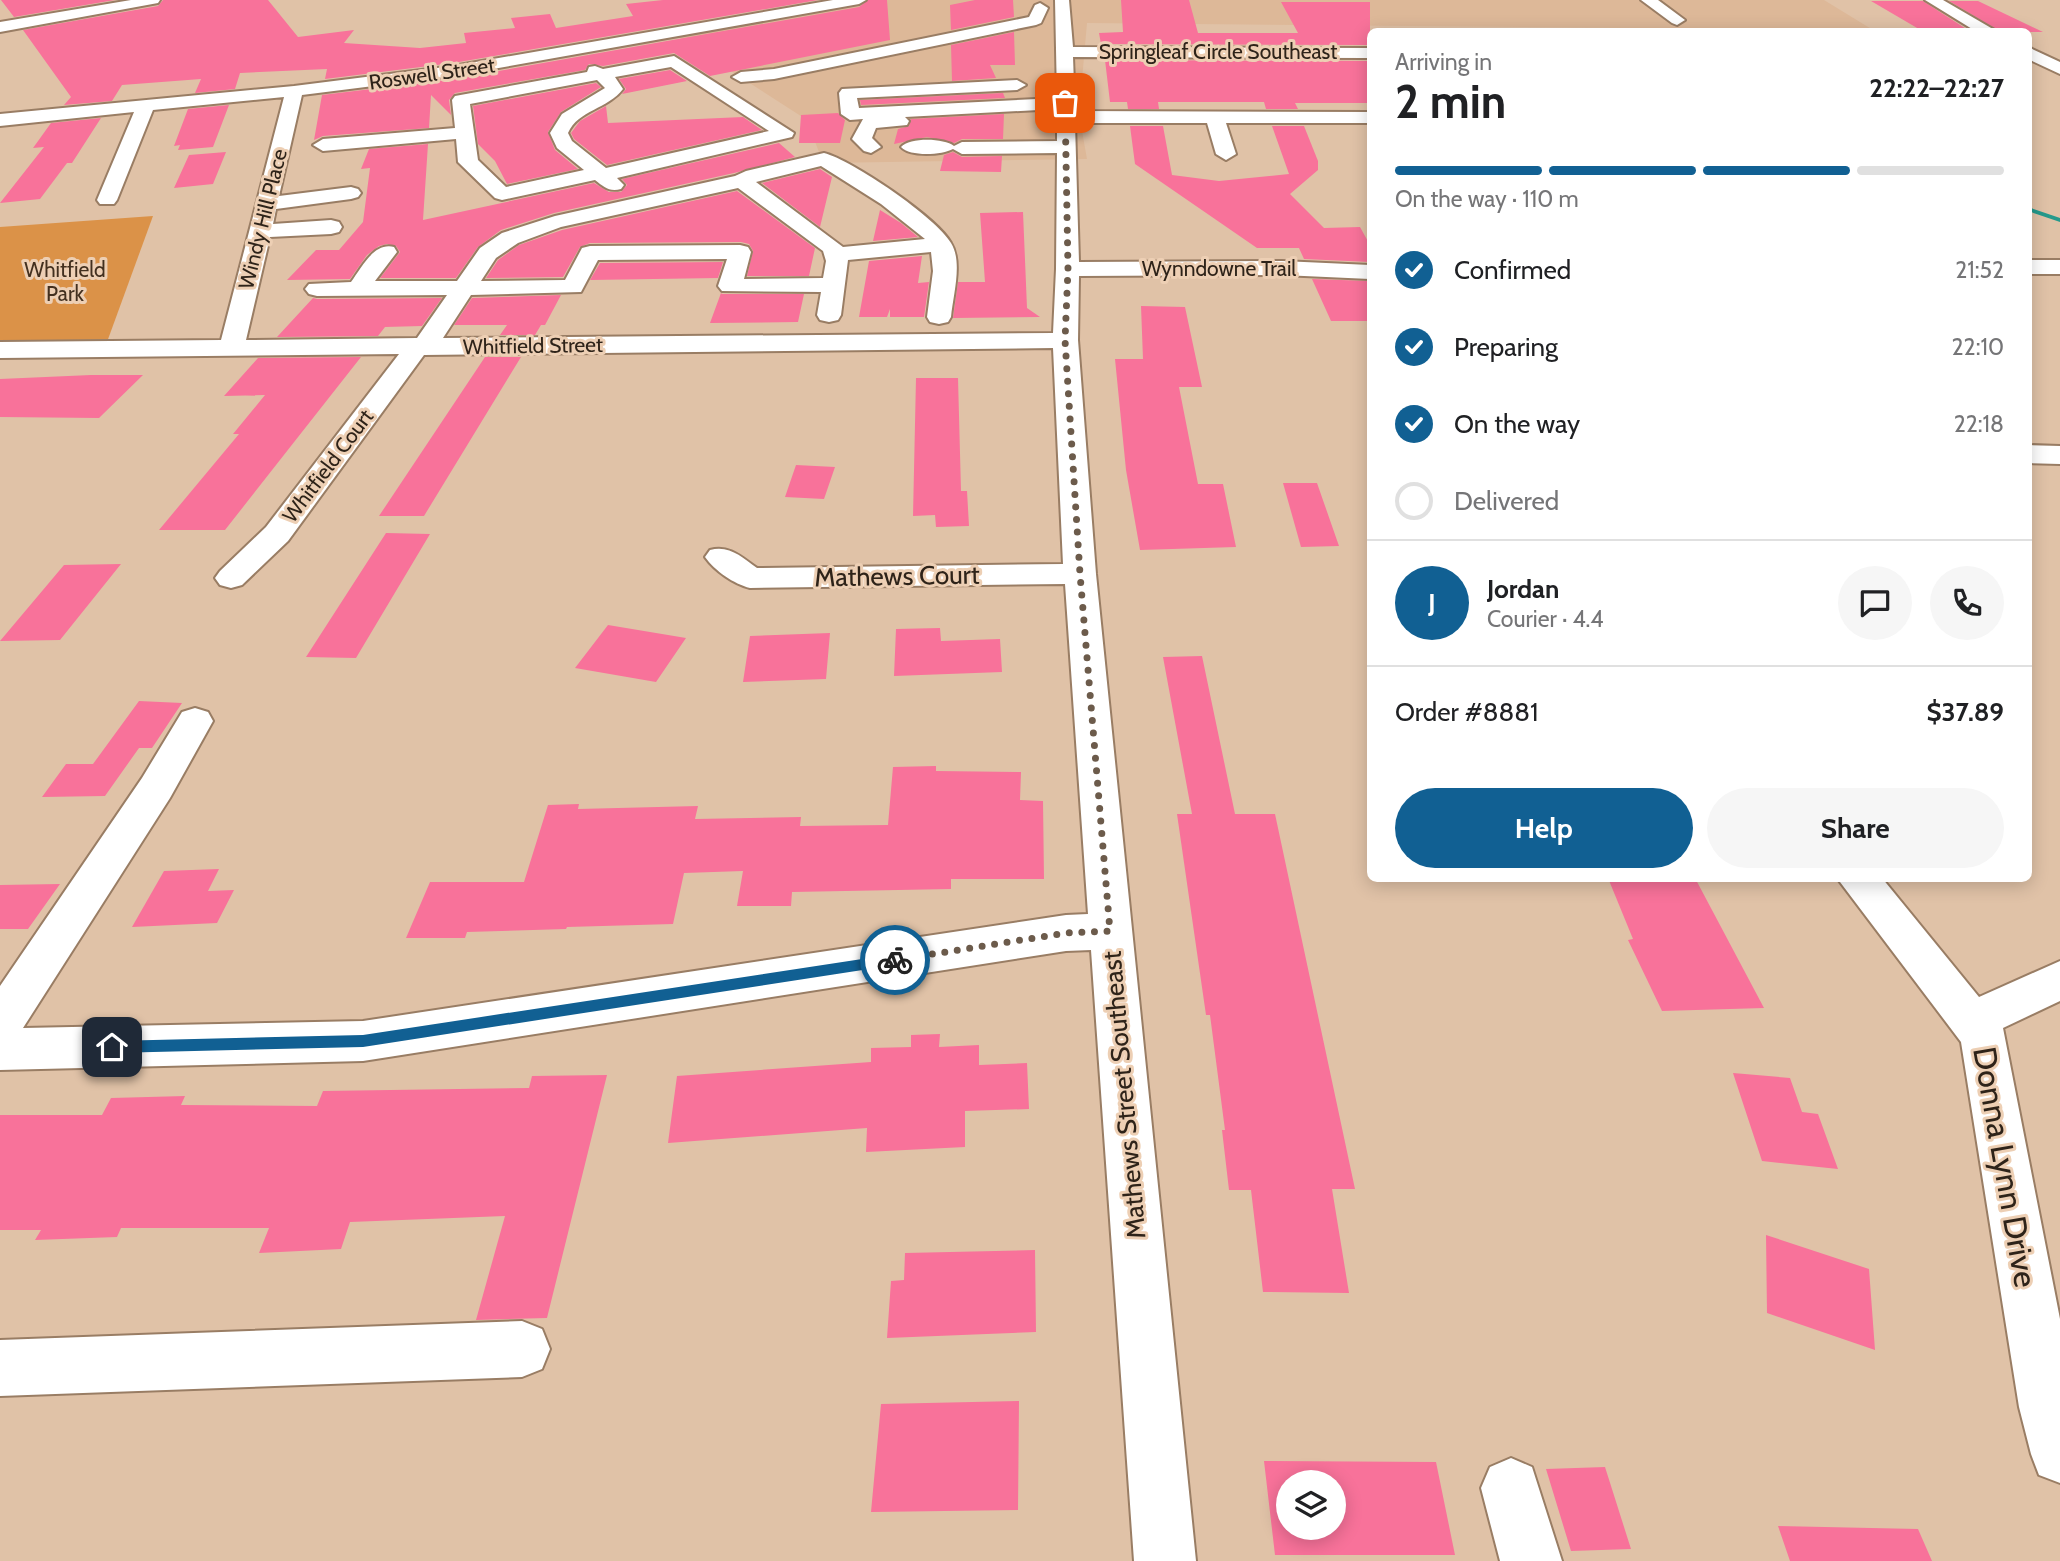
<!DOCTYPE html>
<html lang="en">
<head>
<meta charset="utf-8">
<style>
	:root { --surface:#fff; --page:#f6f6f6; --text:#202124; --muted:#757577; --line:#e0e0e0; --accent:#116093 }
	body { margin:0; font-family:Cabin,sans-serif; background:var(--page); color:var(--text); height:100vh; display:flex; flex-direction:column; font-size:26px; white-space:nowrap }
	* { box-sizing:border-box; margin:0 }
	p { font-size:23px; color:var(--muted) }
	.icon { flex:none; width:38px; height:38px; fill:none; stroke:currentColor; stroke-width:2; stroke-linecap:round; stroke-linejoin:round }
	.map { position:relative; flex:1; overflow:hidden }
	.details { position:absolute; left:1367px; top:28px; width:665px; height:854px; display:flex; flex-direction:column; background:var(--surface); border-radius:10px; box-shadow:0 4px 18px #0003 }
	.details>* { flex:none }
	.controls { position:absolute; left:1276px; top:1470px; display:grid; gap:14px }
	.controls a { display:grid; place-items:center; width:70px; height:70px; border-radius:50%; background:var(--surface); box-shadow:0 4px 18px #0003; font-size:35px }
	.pin { position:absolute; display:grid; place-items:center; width:60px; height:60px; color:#fff; margin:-30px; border-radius:14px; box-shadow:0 4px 10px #0006 }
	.courier { position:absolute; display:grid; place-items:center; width:70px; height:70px; margin:-35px; border:5px solid #116093; border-radius:50%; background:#fff; color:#222; box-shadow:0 2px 9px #0007 }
	.head em { font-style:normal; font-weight:700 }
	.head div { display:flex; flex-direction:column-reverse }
	.head { display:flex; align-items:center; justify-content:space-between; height:119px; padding:0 28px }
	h1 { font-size:46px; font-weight:700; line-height:52px }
	.bar { display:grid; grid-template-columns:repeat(4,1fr); gap:10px 7px; align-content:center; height:84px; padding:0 28px }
	.bar i { height:9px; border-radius:5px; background:var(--line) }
	.bar .active { background:var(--accent) }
	.bar p { grid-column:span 4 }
	.line { display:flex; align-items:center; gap:18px; padding:0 28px; border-top:2px solid var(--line) }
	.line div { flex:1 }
	.round { display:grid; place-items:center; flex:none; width:74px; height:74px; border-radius:37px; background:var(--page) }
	ol { padding:0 28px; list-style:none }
	li { display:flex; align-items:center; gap:21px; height:77px }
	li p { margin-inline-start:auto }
	li .icon { padding:7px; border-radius:50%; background:var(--accent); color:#fff; stroke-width:4 }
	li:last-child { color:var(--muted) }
	li i { width:38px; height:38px; border:4px solid var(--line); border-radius:50% }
	.cta { display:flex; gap:14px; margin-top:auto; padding:14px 28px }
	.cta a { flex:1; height:80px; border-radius:42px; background:var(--accent); color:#fff; font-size:28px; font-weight:700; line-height:80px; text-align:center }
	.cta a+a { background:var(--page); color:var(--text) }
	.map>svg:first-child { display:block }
	.built { fill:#ddb898 }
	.green { fill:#db9248 }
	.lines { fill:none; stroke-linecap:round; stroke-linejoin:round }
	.stream { fill:#259a8c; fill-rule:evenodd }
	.building { fill:#f8729a; fill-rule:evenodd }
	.minor-casing { stroke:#997d64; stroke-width:4 }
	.minor { fill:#fff; fill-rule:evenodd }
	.route { fill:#116093 }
	.done { stroke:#6c5b4b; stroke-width:7; stroke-dasharray:0 12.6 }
	.labels { text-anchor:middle; stroke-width:6; stroke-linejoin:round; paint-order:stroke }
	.far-street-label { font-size:21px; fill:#2e2319; stroke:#edcfb4 }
	.far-park-label { font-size:21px; fill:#43301f; stroke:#edcfb4 }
	.street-label { font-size:26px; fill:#2e2319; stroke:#edcfb4 }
	.near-street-label { font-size:32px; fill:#2e2319; stroke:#edcfb4 }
</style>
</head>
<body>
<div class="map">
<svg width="2060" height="1561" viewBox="0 0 2060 1561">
	<rect width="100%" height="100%" fill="#e0c2a7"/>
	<path class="built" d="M853,0h971l49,30 -786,-7 -8,91 8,45 -264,4 -16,-43 -135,-87z"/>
	<path class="green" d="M153,216l-46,126 -107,1v-116z"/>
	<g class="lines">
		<path class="stream" d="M2028,207l32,11v4l-32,-11z"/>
	</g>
	<path class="building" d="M1,0h114l-101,17z
		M163,0h105l30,37 56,-7 -10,13 76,5 46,-5 -2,-10 51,-5 -4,-10 39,-4 6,14 77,-12 -7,-12 37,-4h155l-365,63 -128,16 2,-10 -87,4 -5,16 -40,4 6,-14 -79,6 -10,16 -48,4 7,-8 -48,-67 135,-24z
		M868,0h19l3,40 -180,36 -36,-23 -71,13 -14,-2 -4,6 -130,23 -6,7 2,15 -20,-20 -2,33 -106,8 -9,4 8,-45 131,-16 406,-72z
		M975,0h38l1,17 -63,13 -1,-25z
		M1121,0h68l9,33h100l-17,-31h89v43l-269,-1 -2,-11 24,-1z
		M1871,1h52l48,31h-47z
		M1949,1h29l65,31h-42z
		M1014,32l1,33h-25l6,13 -44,3 -1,-36z
		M1105,60l265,1v42h-75l3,6h-32l-2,-7h-106l1,7h-31l-1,-7h-17z
		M670,70l17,11 -65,13 4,-5 -7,-10z
		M596,83l5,4 -40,25 -13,20 7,18 23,19 -71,15 -12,-23 -17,-17 -5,-38z
		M1003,93l2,5 -144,7 -1,-5z
		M229,105l-16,42 -35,3 2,-5 -6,1 14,-37z
		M606,106l2,17 135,-6 19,13 -155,35 -33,-26 -3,-6 9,-12z
		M838,113l7,7 -5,23h-41l2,-28z
		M1004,114l-1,25h-41l-8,4 -27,-6 -33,7 4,-15 11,-3 2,-7z
		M101,118l-29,45h-5l-27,36 -40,4 44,-56 -11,1 18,-25z
		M1130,126h33l9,49 47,6 70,-7 -17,-48h32l14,35v9l-28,24 34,34 36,-1 10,18v17l-66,-3 -5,-11h-42l-122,-84z
		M779,143l16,14 -61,16 -180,40 -53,17 -23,17 -22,31h-76l20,-26 -4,-6 -9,-2 -8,2 -12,9 -17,24 -63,1 29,-30h23l24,-28 7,-54 -9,1 8,-20 59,-5 -5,76 171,-37 15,9h12l6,-7 -5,-6z
		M226,152l-13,32 -39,4 15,-33z
		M953,152l9,5 40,-1 -1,16 -61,-1 4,-16z
		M820,169l12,8 -12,50 -58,-44z
		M737,191l78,57 -6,28h-62l6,-25 -4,-7 -8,-2 -151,1 -10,4 -17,30 -77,1 12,-18 21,-15 43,-15z
		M880,210l21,13 17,14 -45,4z
		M1023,212l4,96 13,9 -87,1 5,-36h27l-5,-69z
		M922,256l-4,27 11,-1 -5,35h-34v-8l-3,8h-28l10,-56z
		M723,262l-5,16 -128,2 10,-17z
		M1312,279l58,2v40h-39z
		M721,293l1,1h82l-6,28 -88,1z
		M561,295l-16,30h-4l-6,10h-35l7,-10h-53l18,-27z
		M313,298l4,1 125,-1 -20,28 -37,1 -7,9 -101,1z
		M1141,306l44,1 17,80h-23l19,97h25l13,63 -96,3 -14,-80 -11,-111h28z
		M361,357l-136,173h-66l80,-96h-6l32,-39 -41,1 34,-38z
		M485,357h36l-97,159h-45z
		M91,375h52l-44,43 -99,-1v-38z
		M916,378h42l3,113h6l2,35 -33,1 -1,-12 -22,1z
		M796,465l39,2 -11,32 -39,-2z
		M1283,483h34l22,63 -38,1z
		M386,533l44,1 -74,124 -50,-1z
		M121,564l-61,76 -60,1 64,-76z
		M608,625l78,13 -30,44 -81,-14z
		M940,628l1,13 59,-2 2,33 -108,4 2,-47z
		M830,633l-4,46 -83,3 7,-46z
		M1202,656l33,158h40l80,375h-23l17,104 -86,-1 -12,-102h-22l-7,-60h3l-15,-115h-4l-29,-201h15l-29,-157z
		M139,701l43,2 -30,45h-13l-34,48 -63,1 24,-33h27z
		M936,766v5l85,1 -1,28 23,1 1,78h-93v10l-159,3 -1,14h-54l6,-35 -59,2 -11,51 -106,3 -1,2 -99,3 -2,6h-59l24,-56h94l24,-77 31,-1 -1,5 120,-3 -3,13 106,-2 -1,9 88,-1 5,-58z
		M219,869l-11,22 26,-1 -17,33 -85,4 32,-56z
		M1608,878h87l69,130 -102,3 -34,-71 5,-1z
		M60,884l-32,45h-28v-44z
		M940,1034l-1,13 40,-2v20l48,-2 2,46 -64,2v36l-99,5 1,-24 -199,15 9,-67 194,-14v-14l40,-1v-12z
		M1733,1073l57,5 12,34 16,2 20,55 -76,-8z
		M607,1075l-60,243 -71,2 29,-104 -155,6 -9,27 -82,4 10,-25h-148l-4,9 -82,3 6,-10h-41v-115h102l9,-17 74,-2 -4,9 136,1 6,-15 206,-3 3,-12z
		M1766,1235l103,34 6,81 -108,-37z
		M1035,1250l1,82 -149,6 4,-57 13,-1 1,-27z
		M1019,1401l-1,109 -147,2 10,-108z
		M1264,1461l172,1 19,93h-180zM1288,1482h46v46h-46z
		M1605,1467l26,82 -60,2 -25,-82z
		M1778,1526l140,3 14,32h-142z"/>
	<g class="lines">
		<defs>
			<path id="minor" d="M131,0h29l-2,3 -158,29v-10z
				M833,0h33l-7,4 -406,72 -151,19 -23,101 72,-9 7,2 3,4 -3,4 -7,2 -75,10 -3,15 58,-4 8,2 3,5 -3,5 -8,2 -61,3 -24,103 171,-2 30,-43 -130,1 -8,-2 -4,-5 4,-5 42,-2c11,-15 23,-40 43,-35l3,5 -22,29h82l23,-33 22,-15 53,-17 180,-40 11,-5 78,-18c28,7 113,65 127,90 12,19 2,52 0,74l-3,5 -9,2 -9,-2 -3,-5 6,-46 -2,-19 -83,8 -7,55 -3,5 -9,2 -9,-2 -3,-5 4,-23 -99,-1 -4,-5 9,-27 -129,1 -17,32 -110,3 -28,43 610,-5 3,-64 1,-116 -95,1 -9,-5c-11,6 -43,8 -52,-2 9,-10 43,-9 53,-1l8,-4 95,-1v-32l-152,8 4,4 -2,4 -31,3 -4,10 9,9 -10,6 -7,-2 -12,-12 11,-20 -13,1 -9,-6 -2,-21 3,-4 175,-9 9,5 -9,5 -160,8 2,10 198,-10 -2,-98h14l4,47 297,1v10l-297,-1 2,54 295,1v11h-144l10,31 -10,6 -10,-6 -9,-31h-132l4,139 203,-1 88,4v14l-88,-4 -203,1 -1,64 18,234 100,987h-62l-43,-611 -25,1 -703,110 -363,9v-84l142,-208 40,-66 13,-4 13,4 5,9 -43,77 -147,230 340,-7 703,-106 22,-1 -23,-330 -315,4c-16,-4 -35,-17 -45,-31l5,-7c20,-5 31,7 47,18l306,-4 -10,-216 -629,7 -136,186 -46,44 -11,3 -11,-3 -5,-7 5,-7 46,-44 133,-173 -399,4v-16l221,-2 63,-243 -131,13 -36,90 -3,4h-14l-3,-4 37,-88 -134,14v-12l294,-28 159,-20zM821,166l60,38 44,35 -82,8 -87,-65zM738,188l85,63 3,10 -3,17 -79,1 7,-27 -3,-5 -8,-2 -150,1 -8,2 -17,32 -84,1 15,-23 22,-15 43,-16z
				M1641,0h17l27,20 -8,5 -5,-2z
				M1925,0h18l55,32h-21z
				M1040,3l8,5 -7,15 -5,2 -262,54 -33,3 -9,-5 9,-5 33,-3 255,-52 6,-12z
				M2028,47l32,15v12l-32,-15z
				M674,56l120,77 -2,4 -175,41 7,7 -3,4c-12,3 -17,-2 -26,-9l-93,20 -7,-2 -37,-36 -2,-23 -133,12 -10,-6 10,-6 132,-11 -3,-28 3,-4 132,-24 2,-5 6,-1 8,3zM671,67l98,64 -163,37 -34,-27 -4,-8c10,-23 40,-24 55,-44l-8,-12zM597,80l8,8 -43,26 -12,19 7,15 27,22 -78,17 -28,-27 -8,-56z
				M2028,260h32v14h-32z
				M2028,445l32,1v18l-32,-1z
				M1837,878h45l97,119 81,-36v40l-57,27 57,291v164l-21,-8 -8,-21 -12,-47 -58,-365z
				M522,1321l20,8 8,20 -8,20 -20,8 -522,19v-56z
				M1511,1458l21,9 30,94h-62l-19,-73 9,-21z"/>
		</defs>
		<use href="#minor" class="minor-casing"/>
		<use href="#minor" class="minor"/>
	</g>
	<path class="route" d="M895,954l6,6 -6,5 -532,82 -251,6 -7,-6 7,-6 251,-6z"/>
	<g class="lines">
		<path class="done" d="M895,960l171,-27 44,-2 -30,-357 -15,-234 3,-71 -3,-166"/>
	</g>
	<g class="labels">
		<g class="far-street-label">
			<text x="1218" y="59">Springleaf Circle Southeast</text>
			<text transform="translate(432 74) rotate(-8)" y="7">Roswell Street</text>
			<text transform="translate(263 219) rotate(-76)" y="7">Windy Hill Place</text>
			<text x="1219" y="276">Wynndowne Trail</text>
			<text transform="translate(533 346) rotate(-1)" y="7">Whitfield Street</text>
			<text transform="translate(328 466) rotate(-53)" y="7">Whitfield Court</text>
		</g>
		<g class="far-park-label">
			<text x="65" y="277">Whitfield<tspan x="65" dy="24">Park</tspan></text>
		</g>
		<g class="street-label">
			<text transform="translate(897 576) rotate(-1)" y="9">Mathews Court</text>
			<text transform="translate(1124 1095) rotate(-95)" y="9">Mathews Street Southeast</text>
		</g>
		<g class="near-street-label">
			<text transform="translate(2005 1167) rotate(80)" y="11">Donna Lynn Drive</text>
		</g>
	</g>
</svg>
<div class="controls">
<a><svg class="icon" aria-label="layers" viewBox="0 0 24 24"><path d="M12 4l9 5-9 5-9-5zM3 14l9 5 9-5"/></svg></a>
</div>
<div class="pin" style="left:1065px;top:103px;background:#ea580c"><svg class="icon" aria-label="bag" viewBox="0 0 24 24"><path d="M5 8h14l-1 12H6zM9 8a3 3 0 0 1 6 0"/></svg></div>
<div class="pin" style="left:112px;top:1047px;background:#1f2937"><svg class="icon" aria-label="home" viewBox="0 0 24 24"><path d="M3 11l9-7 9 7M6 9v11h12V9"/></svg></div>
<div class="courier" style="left:895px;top:960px"><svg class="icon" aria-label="bike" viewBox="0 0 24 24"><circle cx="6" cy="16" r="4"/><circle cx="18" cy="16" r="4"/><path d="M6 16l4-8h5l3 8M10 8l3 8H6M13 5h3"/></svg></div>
<section class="details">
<div class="head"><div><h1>2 min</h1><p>Arriving in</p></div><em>22:22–22:27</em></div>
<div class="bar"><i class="active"></i><i class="active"></i><i class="active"></i><i></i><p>On the way · 110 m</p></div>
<ol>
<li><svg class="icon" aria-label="check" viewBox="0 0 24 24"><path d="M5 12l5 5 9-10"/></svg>Confirmed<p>21:52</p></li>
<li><svg class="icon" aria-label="check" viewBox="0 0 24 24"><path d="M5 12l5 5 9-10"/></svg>Preparing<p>22:10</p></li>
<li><svg class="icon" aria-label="check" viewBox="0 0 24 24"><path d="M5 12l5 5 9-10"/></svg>On the way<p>22:18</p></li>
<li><i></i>Delivered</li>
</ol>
<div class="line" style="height:126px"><b class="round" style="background:var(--accent);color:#fff">J</b><div><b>Jordan</b><p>Courier · 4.4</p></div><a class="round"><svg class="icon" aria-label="chat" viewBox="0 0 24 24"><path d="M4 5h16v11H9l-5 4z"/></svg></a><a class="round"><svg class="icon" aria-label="phone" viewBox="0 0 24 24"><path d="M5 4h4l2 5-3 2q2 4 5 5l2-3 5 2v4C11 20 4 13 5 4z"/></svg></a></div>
<div class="line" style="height:91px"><div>Order #8881</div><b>$37.89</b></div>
<div class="cta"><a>Help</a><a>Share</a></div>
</section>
</div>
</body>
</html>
